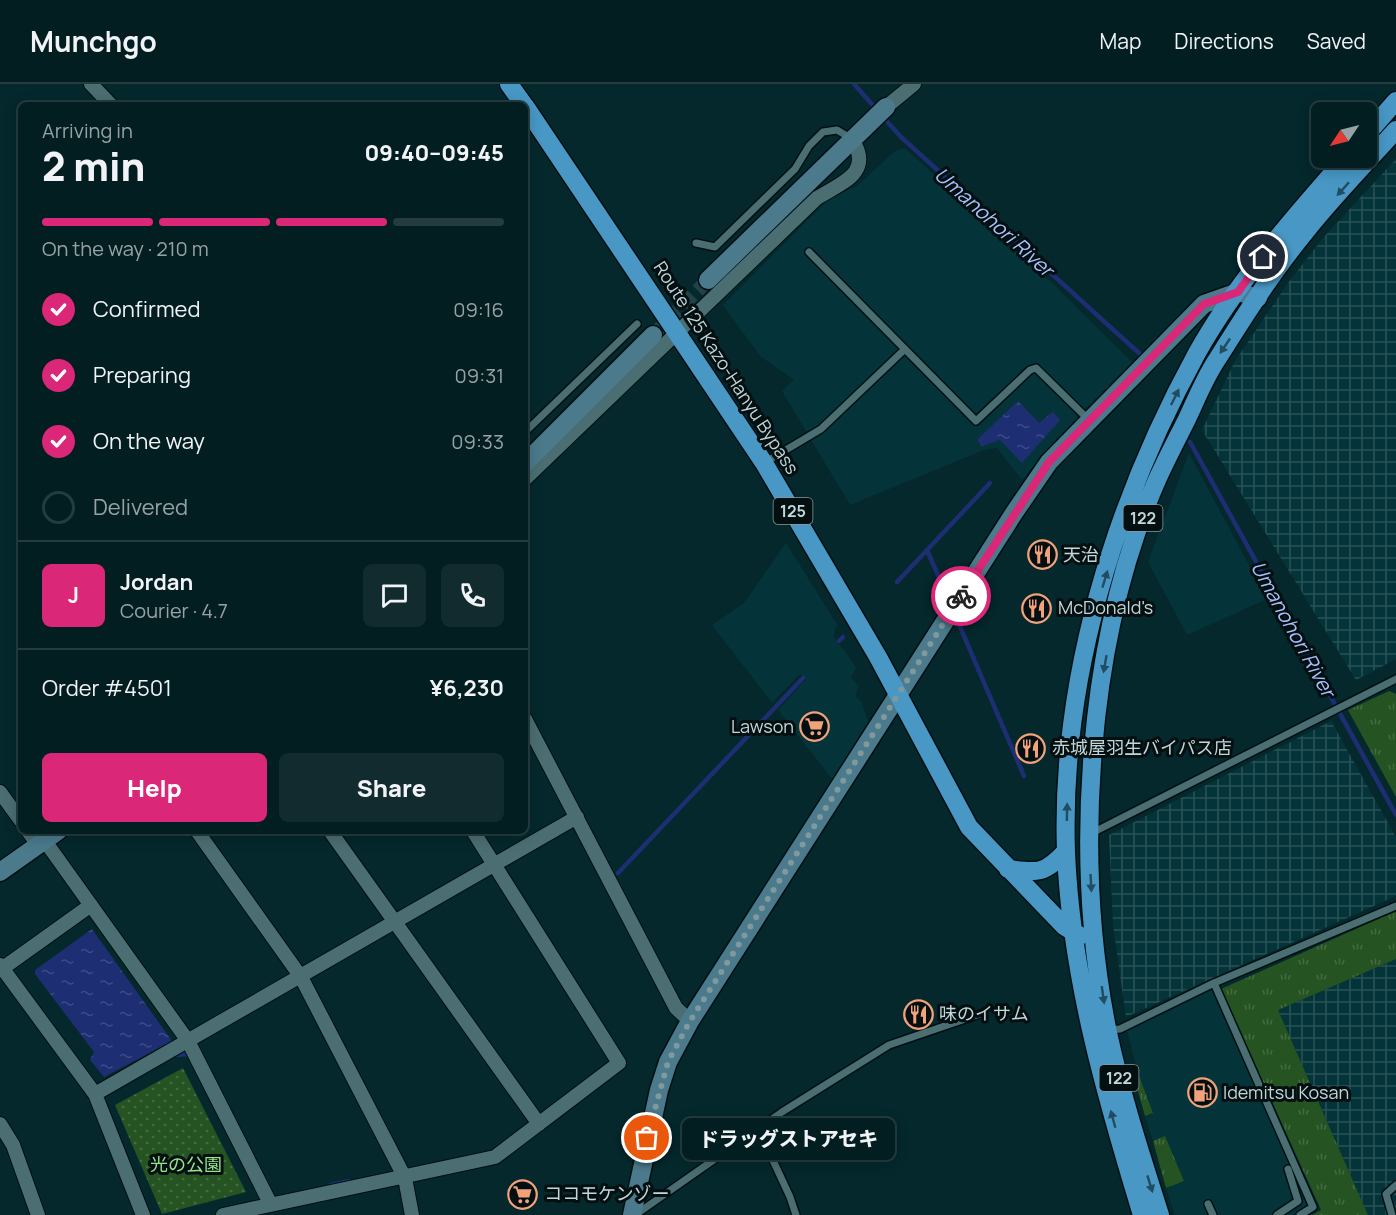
<!DOCTYPE html>
<html lang="en">
<head>
<meta charset="utf-8">
<style>
	:root { --surface:#031e21; --page:#112b2e; --text:#f1f3f6; --muted:#97a2a5; --line:#243c3f; --accent:#db2777 }
	body { margin:0; font-family:Manrope,"Noto Sans JP",sans-serif; background:var(--page); color:var(--text); height:100vh; display:flex; flex-direction:column; font-size:22px; white-space:nowrap }
	* { box-sizing:border-box; margin:0 }
	p { font-size:20px; color:var(--muted) }
	.icon { flex:none; width:33px; height:33px; fill:none; stroke:currentColor; stroke-width:2; stroke-linecap:round; stroke-linejoin:round }
	.map { position:relative; flex:1; overflow:hidden }
	.details { position:absolute; left:18px; top:18px; width:510px; height:732px; display:flex; flex-direction:column; background:var(--surface); border-radius:9px; box-shadow:0 3px 15px #0003,0 0 0 2px var(--line) }
	.details>* { flex:none }
	.needle { width:39px; rotate:235deg }
	.buttons { position:absolute; left:1311px; top:18px; display:grid; gap:12px }
	.buttons a { display:grid; place-items:center; width:66px; height:66px; border-radius:9px; background:var(--surface); box-shadow:0 3px 15px #0003,0 0 0 2px var(--line); font-size:30px }
	.pin { position:absolute; display:grid; place-items:center; width:51px; height:51px; color:#fff; margin:-26px; border:3px solid #fff; border-radius:50%; box-shadow:0 2px 6px #0007 }
	.courier { position:absolute; display:grid; place-items:center; width:60px; height:60px; margin:-30px; border:4px solid #db2777; border-radius:50%; background:#fff; color:#222; box-shadow:0 2px 8px #0007 }
	.bubble { position:absolute; height:42px; border-radius:9px; background:var(--surface); box-shadow:0 3px 15px #0003,0 0 0 2px var(--line); font-size:20px; font-weight:800; line-height:42px; text-align:center }
	.headline em { font-style:normal; font-weight:800 }
	.headline div { display:flex; flex-direction:column-reverse }
	.headline { display:flex; align-items:center; justify-content:space-between; height:102px; padding:0 24px }
	h1 { font-size:39px; font-weight:800; line-height:45px }
	.bar { display:grid; grid-template-columns:repeat(4,1fr); gap:9px 6px; align-content:center; height:72px; padding:0 24px }
	.bar i { height:8px; border-radius:4px; background:var(--line) }
	.bar .on { background:var(--accent) }
	.bar p { grid-column:span 4 }
	.line { display:flex; align-items:center; gap:15px; padding:0 24px; border-top:2px solid var(--line) }
	.line div { flex:1 }
	.round { display:grid; place-items:center; flex:none; width:63px; height:63px; border-radius:9px; background:var(--page) }
	ol { padding:0 24px; list-style:none }
	li { display:flex; align-items:center; gap:18px; height:66px }
	li p { margin-inline-start:auto }
	li .icon { padding:6px; border-radius:50%; background:var(--accent); color:#fff; stroke-width:4 }
	li:last-child { color:var(--muted) }
	li i { width:33px; height:33px; border:3px solid var(--line); border-radius:50% }
	.action { display:flex; gap:12px; margin-top:auto; padding:12px 24px }
	.action a { flex:1; height:69px; border-radius:9px; background:var(--accent); color:#fff; font-size:24px; font-weight:800; line-height:69px; text-align:center }
	.action a+a { background:var(--page); color:var(--text) }
	header { display:flex; align-items:center; gap:36px; box-sizing:border-box; height:84px; padding:0 30px; background:var(--surface); border-bottom:2px solid var(--line) }
	header strong { font-size:28px }
	nav { display:flex; gap:33px; margin-inline-start:auto; font-size:21px }
	.map>svg:first-child { display:block }
	.built { fill:#043439 }
	.industrial { fill:url(#industrial-grid) }
	.grass { fill:url(#grass-tufts) }
	.park { fill:url(#park-dots) }
	.water { fill:url(#water-ripples) }
	.lines { fill:none; stroke-linecap:round; stroke-linejoin:round }
	.stream { stroke:#1d2e73; stroke-width:4.5 }
	.street-tunnel { stroke:#214246; stroke-width:14; stroke-dasharray:14 7; stroke-linecap:butt }
	.lane-casing { stroke:#001013; stroke-width:10 }
	.street-casing { stroke:#001013; stroke-width:16 }
	.secondary-casing { stroke:#001013; stroke-width:21 }
	.highway-casing { stroke:#001013; stroke-width:21 }
	.lane { stroke:#4b6e72; stroke-width:7 }
	.street { stroke:#4b6e72; stroke-width:14 }
	.secondary { stroke:#4a7a8b; stroke-width:18 }
	.highway { stroke:#4897c5; stroke-width:18 }
	.oneway { fill:#224c61 }
	.done { stroke:#80999c; stroke-width:6; stroke-dasharray:0 10.8 }
	.route { stroke:#db2777; stroke-width:8 }
	.labels { text-anchor:middle; stroke-width:6; stroke-linejoin:round; paint-order:stroke }
	.shield { fill:#030f10; stroke:#899a9c; stroke-width:1.5 }
	.shield-label { font-size:16px; font-weight:bold; fill:#c3d6d8 }
	.street-label { font-size:18px; fill:#c3d6d8; stroke:#030f10 }
	.poi-label { font-size:18px; fill:#c3d6d8; stroke:#030f10; text-anchor:start }
	.park-label { font-size:18px; fill:#93e789; stroke:#030f10 }
	.water-label { font-size:20px; font-style:italic; fill:#aac1fe; stroke:#030f10 }
</style>
</head>
<body>
<header>
<strong>Munchgo</strong>
<nav><a>Map</a><a>Directions</a><a>Saved</a></nav>
</header>
<div class="map">
<svg width="1396" height="1131" viewBox="0 0 1396 1131">
	<defs>
		<pattern id="industrial-grid" width="8" height="8" patternUnits="userSpaceOnUse" patternTransform="scale(1.5)"><rect width="8" height="8" fill="#043439"/><path d="M0 4h8M4 0v8" fill="none" stroke="#275155"/></pattern>
		<pattern id="grass-tufts" width="24" height="20" patternUnits="userSpaceOnUse" patternTransform="scale(1.5)"><rect width="24" height="20" fill="#265322"/><path d="M3 7l-1-3M5 7V3M7 7l1-3M15 17l-1-3M17 17v-4M19 17l1-3" fill="none" stroke="#446b41"/></pattern>
		<pattern id="park-dots" width="8" height="8" patternUnits="userSpaceOnUse" patternTransform="scale(1.5)"><rect width="8" height="8" fill="#265322"/><path d="M2 2h.1M6 6h.1" fill="none" stroke="#446b41" stroke-width="1.8" stroke-linecap="round"/></pattern>
		<pattern id="water-ripples" width="26" height="14" patternUnits="userSpaceOnUse" patternTransform="scale(1.5)"><rect width="26" height="14" fill="#1d2e73"/><path d="M2 4q2-2 4 0t4 0M15 11q2-2 4 0t4 0" fill="none" stroke="#3c4c86"/></pattern>
	</defs>
	<rect width="100%" height="100%" fill="#04282c"/>
	<path class="built" d="M905,64l145,133 82,81 -51,51 -59,67 -25,-32 -13,2 -134,55 -68,-114 12,-11 -34,-24 -37,-51 108,-108 26,-11 38,-35z
		M1189,369l78,146 -80,36 -39,-73z
		M786,459l52,83 -3,2 -1,9 22,30 -5,11 8,8 -4,10 6,5 7,21 -35,58 -55,-70 28,-31 -6,-5 -28,29 -60,-78 32,-22z
		M1212,906l97,218 -16,7h-118l-9,-27 18,-7 -19,-44 -12,4 -8,-25 8,-3 -15,-40 -11,-42z"/>
	<path class="industrial" d="M1396,75v500l-40,21 -154,-250 33,-69 53,-78 35,-45z
		M1331,637l65,116v59l-270,121 -13,-92 -4,-90z
		M1396,875v256h-28l-90,-205z"/>
	<path class="grass" d="M1389,607l7,3v103l-48,-87z
		M1396,827v48l-118,51 90,205h-56l9,-5 -100,-221z
		M1138,989l15,40 -8,3 -12,-42z
		M1165,1052l19,45 -18,7 -13,-47z"/>
	<path class="park" d="M183,984l63,124 -84,22 -47,-109z"/>
	<path class="water" d="M1018,317l21,22 14,-11 7,8 -38,43 -22,-23 -18,6 -5,-6z
		M92,845l80,112 -68,36 -14,-17 4,-8 -59,-78v-4z"/>
	<g class="lines">
		<path class="stream" d="M854,0l23,26
			M882,32l19,21 239,217
			M1190,358l206,373
			M927,466l24,55
			M897,498l93,-99
			M955,531l69,161
			M839,557l4,-4
			M618,789l185,-195
			M178,971l8,-1
			M331,1101l18,-4"/>
		<path class="street-tunnel" d="M653,251l55,-55"/>
		<defs>
			<path id="lane" d="M696,159l19,4 80,-78 14,-23 14,-14 14,-2 15,9
				M809,168l167,169 54,-51 6,-2 53,52
				M525,348l112,-108
				M764,379l57,-34 84,-80
				M1092,749l304,-154
				M1214,899l99,224 -13,8
				M1108,946l12,-1 94,-46 182,-77
				M758,1044l32,69 6,18
				M1208,1120l5,11
				M635,1131l147,-103 107,-67 91,-31
				M1277,1131l21,-14 -10,-32
				M1392,1131l-6,-21 10,-9"/>
			<path id="street" d="M91,0l20,21
				M886,23l28,-23
				M525,395l292,-281c24,-15 57,-25 35,-59
				M525,635l151,289 14,13
				M0,708l21,29
				M28,747l10,14
				M197,747l104,146 104,201 7,37
				M330,747l209,293
				M45,757l143,200 82,162
				M0,881l95,129 48,121
				M3,884l88,-63
				M95,1010l482,-277
				M0,1040l13,21 25,70
				M223,1131l272,-58 124,-94 -146,-232"/>
			<path id="secondary" d="M708,196l178,-173
				M525,379l128,-128
				M0,788l58,-41
				M632,1131l27,-125 9,-28 22,-41 324,-508 35,-51 155,-158 34,-12 20,6"/>
			<path id="highway" d="M509,0l15,21
				M525,22l239,357 114,194 91,170 95,99 16,10
				M1366,51l30,-34
				M1008,785c30,4 37,5 58,-18
				M1142,1131c-36,-118 -71,-239 -76,-363 -6,-173 49,-349 131,-499 40,-71 96,-135 149,-195
				M1160,1131c-19,-60 -39,-121 -52,-182 -35,-171 -22,-392 49,-553 9,-20 19,-39 29,-59 10,-21 19,-44 32,-63 27,-43 55,-87 88,-127 28,-35 60,-68 90,-101"/>
		</defs>
		<use href="#lane" class="lane-casing"/>
		<use href="#street" class="street-casing"/>
		<use href="#secondary" class="secondary-casing"/>
		<use href="#highway" class="highway-casing"/>
		<use href="#lane" class="lane"/>
		<use href="#street" class="street"/>
		<use href="#secondary" class="secondary"/>
		<use href="#highway" class="highway"/>
	</g>
	<defs><path id="oneway-solid" d="M-6-.8H1V-3.2L6.5 0L1 3.2V.8H-6Z" transform="scale(1.5)"/></defs>
	<g class="oneway">
		<use href="#oneway-solid" transform="translate(1343 105) rotate(132)"/>
		<use href="#oneway-solid" transform="translate(1225 262) rotate(124)"/>
		<use href="#oneway-solid" transform="translate(1175 313) rotate(-64)"/>
		<use href="#oneway-solid" transform="translate(1105 495) rotate(-73)"/>
		<use href="#oneway-solid" transform="translate(1105 580) rotate(100)"/>
		<use href="#oneway-solid" transform="translate(1067 728) rotate(-89)"/>
		<use href="#oneway-solid" transform="translate(1091 799) rotate(87)"/>
		<use href="#oneway-solid" transform="translate(1103 911) rotate(82)"/>
		<use href="#oneway-solid" transform="translate(1113 1035) rotate(-105)"/>
		<use href="#oneway-solid" transform="translate(1150 1100) rotate(73)"/>
	</g>
	<g class="lines">
		<path class="done" d="M647,1054l21,-76 22,-41 271,-425"/>
		<path class="route" d="M961,512l88,-134 155,-158 34,-12 25,-35"/>
	</g>
	<defs>
		<symbol id="restaurant-ring" viewBox="-11 -11 22 22"><circle r="9.5" fill="#030f10" stroke="#f1a27b" stroke-width="1.5"/><path d="M-5-6h1v4h1v-4h1v4h1v-4h1v5L-1.5 .5V6h-2V.5L-5-1ZM5-6V6H3V1.5H1.5Q1.5-4 5-6Z" fill="#f1a27b"/></symbol>
		<symbol id="supermarket-ring" viewBox="-11 -11 22 22"><circle r="9.5" fill="#030f10" stroke="#f1a27b" stroke-width="1.5"/><path d="M-6-5.5h2.5l.6 2H6L4.5 2H-2.5L-4.4-4H-6ZM-1.5 3.2a1.3 1.3 0 1 0 .1 0ZM3 3.2a1.3 1.3 0 1 0 .1 0Z" fill="#f1a27b"/></symbol>
		<symbol id="fuel-ring" viewBox="-11 -11 22 22"><circle r="9.5" fill="#030f10" stroke="#f1a27b" stroke-width="1.5"/><path d="M-5.5-6h7V0h2V4h1.3V-2.5L3-4.5l.8-.8L6-3V5H2.5V1h-1V6h-7ZM-4.2-4.7v3.2H.2V-4.7Z" fill="#f1a27b"/></symbol>
	</defs>
	<g fill-rule="evenodd">
		<use href="#restaurant-ring" x="1026" y="454" width="33" height="33"/>
		<use href="#restaurant-ring" x="1020" y="508" width="33" height="33"/>
		<use href="#supermarket-ring" x="798" y="626" width="33" height="33"/>
		<use href="#restaurant-ring" x="1014" y="648" width="33" height="33"/>
		<use href="#restaurant-ring" x="902" y="914" width="33" height="33"/>
		<use href="#fuel-ring" x="1186" y="992" width="33" height="33"/>
		<use href="#supermarket-ring" x="506" y="1094" width="33" height="33"/>
	</g>
	<g class="labels">
		<g class="shield">
			<rect x="773.5" y="414" width="39" height="26" rx="4.5"/>
			<rect x="1123.5" y="421" width="39" height="26" rx="4.5"/>
			<rect x="1099.5" y="981" width="39" height="26" rx="4.5"/>
		</g>
		<g class="shield-label">
			<text x="793" y="433">125</text>
			<text x="1143" y="440">122</text>
			<text x="1119" y="1000">122</text>
		</g>
		<g class="street-label">
			<text transform="translate(726 284) rotate(57)" y="6">Route 125 Kazo-Hanyu Bypass</text>
		</g>
		<g class="poi-label">
			<text x="1063" y="477">天治</text>
			<text x="1058" y="530">McDonald's</text>
			<text x="794" y="649" text-anchor="end">Lawson</text>
			<text x="1052" y="670">赤城屋羽生バイパス店</text>
			<text x="939" y="936">味のイサム</text>
			<text x="1223" y="1015">Idemitsu Kosan</text>
			<text x="544" y="1116">ココモケンゾー</text>
		</g>
		<g class="park-label">
			<text x="186" y="1087">光の公園</text>
		</g>
		<g class="water-label">
			<text transform="translate(994 138) rotate(42)" y="7">Umanohori River</text>
			<text transform="translate(1293 545) rotate(61)" y="7">Umanohori River</text>
		</g>
	</g>
</svg>
<div class="buttons">
<a><svg class="needle" viewBox="-14 -14 28 28"><path d="M0-13l5 13h-10z" fill="#e53935"/><path d="M0 13l5-13h-10z" fill="#97a2a5"/></svg></a>
</div>
<div class="pin" style="left:647px;top:1054px;background:#ea580c"><svg class="icon" aria-label="bag" viewBox="0 0 24 24"><path d="M5 8h14l-1 12H6zM9 8a3 3 0 0 1 6 0"/></svg></div>
<div class="pin" style="left:1263px;top:173px;background:#1f2937"><svg class="icon" aria-label="home" viewBox="0 0 24 24"><path d="M3 11l9-7 9 7M6 9v11h12V9"/></svg></div>
<div class="courier" style="left:961px;top:512px"><svg class="icon" aria-label="bike" viewBox="0 0 24 24"><circle cx="6" cy="16" r="4"/><circle cx="18" cy="16" r="4"/><path d="M6 16l4-8h5l3 8M10 8l3 8H6M13 5h3"/></svg></div>
<div class="bubble" style="left:682px;top:1034px;width:213px">ドラッグストアセキ</div>
<section class="details">
<div class="headline"><div><h1>2 min</h1><p>Arriving in</p></div><em>09:40–09:45</em></div>
<div class="bar"><i class="on"></i><i class="on"></i><i class="on"></i><i></i><p>On the way · 210 m</p></div>
<ol>
<li><svg class="icon" aria-label="check" viewBox="0 0 24 24"><path d="M5 12l5 5 9-10"/></svg>Confirmed<p>09:16</p></li>
<li><svg class="icon" aria-label="check" viewBox="0 0 24 24"><path d="M5 12l5 5 9-10"/></svg>Preparing<p>09:31</p></li>
<li><svg class="icon" aria-label="check" viewBox="0 0 24 24"><path d="M5 12l5 5 9-10"/></svg>On the way<p>09:33</p></li>
<li><i></i>Delivered</li>
</ol>
<div class="line" style="height:108px"><b class="round" style="background:var(--accent);color:#fff">J</b><div><b>Jordan</b><p>Courier · 4.7</p></div><a class="round"><svg class="icon" aria-label="chat" viewBox="0 0 24 24"><path d="M4 5h16v11H9l-5 4z"/></svg></a><a class="round"><svg class="icon" aria-label="phone" viewBox="0 0 24 24"><path d="M5 4h4l2 5-3 2q2 4 5 5l2-3 5 2v4C11 20 4 13 5 4z"/></svg></a></div>
<div class="line" style="height:78px"><div>Order #4501</div><b>¥6,230</b></div>
<div class="action"><a>Help</a><a>Share</a></div>
</section>
</div>
</body>
</html>
